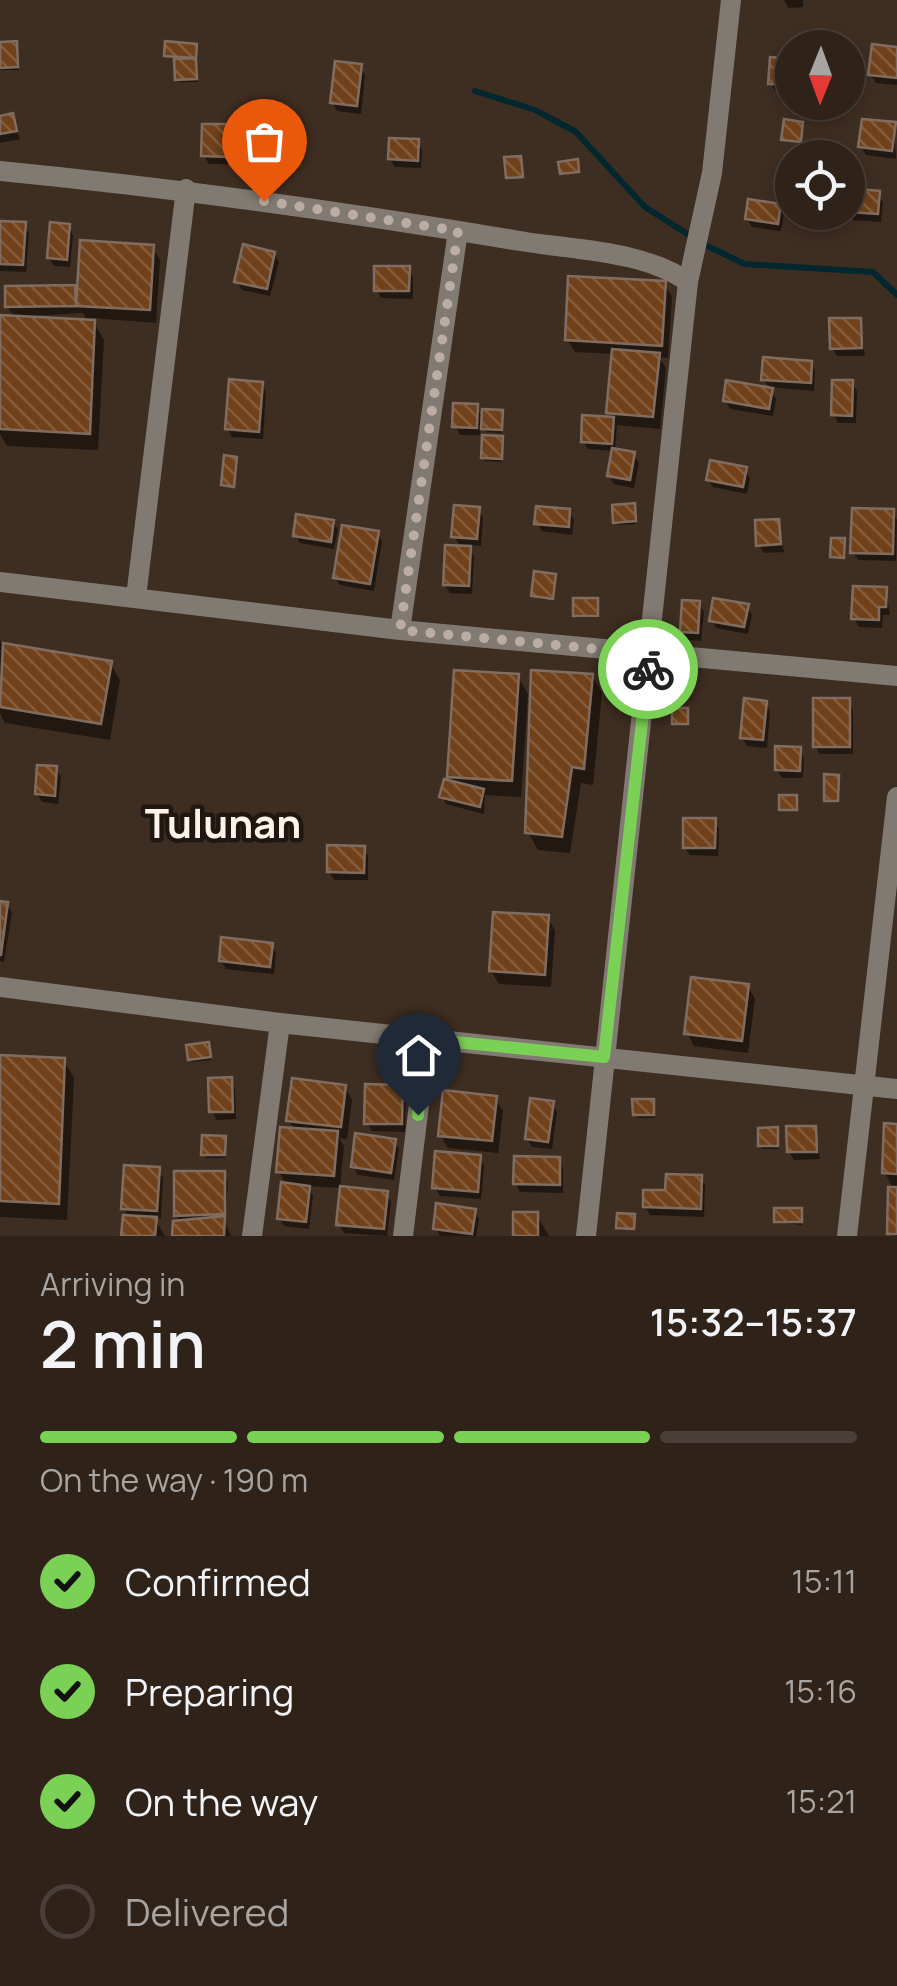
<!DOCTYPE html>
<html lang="en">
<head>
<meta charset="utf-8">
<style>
	:root { --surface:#2e2219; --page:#362a22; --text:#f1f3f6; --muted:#a7a4a2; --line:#493f38; --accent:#7bd156 }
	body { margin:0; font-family:Manrope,sans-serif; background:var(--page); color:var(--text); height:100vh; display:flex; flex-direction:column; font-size:38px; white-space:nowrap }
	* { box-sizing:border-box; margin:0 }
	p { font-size:32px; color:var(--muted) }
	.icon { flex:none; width:55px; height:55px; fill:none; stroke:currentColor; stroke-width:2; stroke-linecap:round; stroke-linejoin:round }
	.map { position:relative; height:1236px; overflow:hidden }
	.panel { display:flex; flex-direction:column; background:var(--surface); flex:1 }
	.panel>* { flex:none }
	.needle { width:65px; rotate:181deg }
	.buttons { position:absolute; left:775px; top:30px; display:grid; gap:20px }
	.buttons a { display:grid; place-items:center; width:90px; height:90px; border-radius:50%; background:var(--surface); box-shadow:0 5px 15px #0003,0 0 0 2px var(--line); font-size:50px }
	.pin { position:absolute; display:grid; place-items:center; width:85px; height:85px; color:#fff; margin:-102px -42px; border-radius:50% 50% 50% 0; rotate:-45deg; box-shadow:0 0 10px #0007 }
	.pin .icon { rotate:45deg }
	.courier { position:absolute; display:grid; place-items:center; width:100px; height:100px; margin:-50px; border:8px solid #7bd156; border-radius:50%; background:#fff; color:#222; box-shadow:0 2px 12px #0007 }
	.head em { font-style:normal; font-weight:600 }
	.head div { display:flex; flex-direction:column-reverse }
	.head { display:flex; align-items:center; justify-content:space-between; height:170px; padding:0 40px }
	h1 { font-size:65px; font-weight:600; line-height:75px }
	.bar { display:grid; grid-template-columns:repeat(4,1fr); gap:15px 10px; align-content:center; height:120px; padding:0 40px }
	.bar i { height:12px; border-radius:8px; background:var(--line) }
	.bar .selected { background:var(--accent) }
	.bar p { grid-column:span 4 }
	ol { padding:0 40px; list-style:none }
	li { display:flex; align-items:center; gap:30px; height:110px }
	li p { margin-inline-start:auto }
	li .icon { padding:10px; border-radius:50%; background:var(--accent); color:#111; stroke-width:4 }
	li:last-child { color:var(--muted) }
	li i { width:55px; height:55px; border:5px solid var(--line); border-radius:50% }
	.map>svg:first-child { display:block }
	.shadow { fill:#0007 }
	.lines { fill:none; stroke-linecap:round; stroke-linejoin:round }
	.stream { stroke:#03272f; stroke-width:6 }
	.building { fill:url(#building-back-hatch); stroke:#816d60; stroke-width:2.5 }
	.street { stroke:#817a72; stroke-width:20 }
	.done { stroke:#bbada4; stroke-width:10; stroke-dasharray:0 18 }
	.route { stroke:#7bd156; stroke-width:12 }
	.labels { text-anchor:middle; stroke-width:9; stroke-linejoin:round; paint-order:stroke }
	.district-label { font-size:40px; font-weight:bold; fill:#fef2ea; stroke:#1f1712 }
</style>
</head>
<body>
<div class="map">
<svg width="897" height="1236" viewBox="0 0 897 1236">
	<defs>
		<pattern id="building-back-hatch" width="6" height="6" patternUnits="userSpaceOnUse" patternTransform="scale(2.5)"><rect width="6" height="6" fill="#70411a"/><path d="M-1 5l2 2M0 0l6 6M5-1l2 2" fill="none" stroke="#855d3b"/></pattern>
	</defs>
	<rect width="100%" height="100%" fill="#3e2d21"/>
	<path class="shadow" d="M784,0h19v7l-15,1z
		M0,44h16l3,26h-19z
		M196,46l2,36h-19l-2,-23 -10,-4z
		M897,49v36l-21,-2 -5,-8z
		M772,60l20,1v31l-17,-1 -5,-8z
		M360,67l5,8 -4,39 -24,-3 -4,-8z
		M12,116l8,23 -20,4v-24z
		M894,125l2,34 -30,-4 -5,-8z
		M227,126l4,9v29h-22l-5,-8z
		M418,142l4,8 -1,18 -26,-1 -5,-8z
		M850,191l28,3 5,8 -2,20 -28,-2 -5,-9z
		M779,207l5,8 -3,16 -29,-4 -5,-8z
		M0,223l24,1 5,9 -3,39 -26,-1z
		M68,226l5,9 -3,32 -16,-1 -5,-8z
		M152,247l8,13 -4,63 -65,-5 13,22 -6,110 -91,-4 -7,-12v-62l88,-50 -5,-9 -69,4 -7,-11 67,-19 5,9z
		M274,254l5,8 -9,34 -28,-6 -5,-8z
		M408,269l5,8v22l-32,-1 -4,-8z
		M664,284l8,13 -4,61 -9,-1 7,11 -6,61 -43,-4 -2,26 19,4 5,8 -5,25 -20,-4 -5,-9 5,-24 -26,-2 -5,-8 29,-22 -4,-7 6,-58 -39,-2 -8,-13z
		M860,320l5,36h-28l-5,-8z
		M811,363l4,8 -1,20 -45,-4 7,12 -3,17 -43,-7 -4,-8 44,-11 -6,-11z
		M852,383l5,8 -1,32h-18l-4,-8z
		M262,384l4,8 -3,47 -31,-2 -4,-8z
		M476,407l8,13 17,-8 1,21 -16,-1 -5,-8 -1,11h-20l-5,-9z
		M502,439v23l-17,-1 -2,-4z
		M745,470l5,8 -3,16 -34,-7 -5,-8z
		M479,509l4,8 -2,29 -14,-1 7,12 -2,37 -22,-1 -5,-8 16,-37 -7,-12z
		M635,509l1,15 -18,1 -2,-3z
		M569,512l5,8 -2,15 -30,-4 -5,-8z
		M892,512l5,8 -1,41 -38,-1 -5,-8z
		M333,522l5,8 -4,19 -34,-6 -5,-8z
		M778,522l6,30 -20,1 -5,-8z
		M377,533l5,8 -8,50 -34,-6 -5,-8z
		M555,576l-1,25 -19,-3 -2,-3z
		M886,590l4,25h-7l-1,13 -23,-1 -5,-9z
		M597,601l2,17h-22l-1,-3z
		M699,604l5,8 -3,29 -14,-1 -5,-9z
		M747,607l5,8 -4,19 -32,-6 -4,-8z
		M0,640l3,6 107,17 10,17 -10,60 -105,-17 -5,-10z
		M592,676l10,17 -9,92 -12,-2 -11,70 -32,-3 -10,-18z
		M518,677l10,17 -7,103 -36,-2 -1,19 -38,-10 -4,-8 12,-12 -5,-8z
		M848,700l5,9v45h-33l-5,-8z
		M766,703l4,8 -3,37 -20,-2 -5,-8z
		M799,749l5,9 -1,20h-21l-5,-8z
		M56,769l5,8 -3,27 -16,-2 -5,-8z
		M714,821l5,8 -1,27 -28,-1 -5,-8z
		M363,848l5,8v24h-34l-5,-8z
		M0,903l7,1 5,8 -8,50 -4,-1z
		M548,918l7,13 -4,56 -52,-3 -8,-13z
		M271,945l5,8 -2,21 -48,-5 -5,-8z
		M748,986l7,13 -7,54 -54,-7 -7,-13z
		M210,1048l1,12 -19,2 -2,-3z
		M0,1058l64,3 10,17 -7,142 -67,-3z
		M230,1079l5,9 1,31 -19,1 -5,-8z
		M345,1087l7,13 -5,39 -8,-1 5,8 -4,42 -33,-2 6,10 -4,33 -25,-3 -5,-8 8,-33 -8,-13 16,-41 -6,-11z
		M401,1087l5,8 -1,37 -33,-1 -5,-8z
		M495,1098l8,13 -5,42 -50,-5 -8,-13z
		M653,1101l2,17h-18l-2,-3z
		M552,1103l5,9 -5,37 -20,-2 -5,-9z
		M897,1126v110h-6l3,-46 -9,-17z
		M815,1128l5,31 -26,1 -5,-9z
		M777,1130l2,19h-17l-2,-3z
		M224,1138l2,20h-20l-2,-4z
		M394,1141l5,8 -5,31 -36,-5 -5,-9z
		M479,1157l5,9 -3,33 -41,-3 -5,-9z
		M559,1160l4,8v25l-43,-1 -4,-8z
		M158,1169l5,9 -2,41 -7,-1 11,18h-41l5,-18 -5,-10z
		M223,1174l5,8 -3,40 6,14h-56l5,-14 -4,-6z
		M700,1178l5,8 -1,31 -54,-2 -5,-9z
		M386,1194l5,8 -4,34 -43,-3 -5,-9z
		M800,1210l2,15 -26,-3z
		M474,1211l5,8 -3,17h-36l-4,-8z
		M536,1214l13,22h-33z"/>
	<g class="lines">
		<path class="stream" d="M475,91l60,19 41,22 69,75 58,37 42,20 128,8 24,23"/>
	</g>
	<path class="building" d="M17,41l1,26 -18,1v-26z
		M165,41l32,3 -1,14 -32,-2z
		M872,44l25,3v31l-29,-3z
		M770,57l22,2v26l-24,-1z
		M196,58l1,21 -22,1 -1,-21z
		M335,61l27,3 -5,42 -27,-3z
		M13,113l4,18 -17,3v-18z
		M784,119l19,3 -2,20 -20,-2z
		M862,119l34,3 -4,29 -34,-4z
		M202,124h26v33l-27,-1z
		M389,138l30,1 -1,22 -30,-2z
		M521,156l2,21 -17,1 -2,-21z
		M578,159l1,13 -19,2 -2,-12z
		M848,188l32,3 -2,23 -30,-2z
		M748,199l33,5 -3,20 -33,-5z
		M0,221l26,1 -3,43 -23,-1z
		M50,222l20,2 -3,36 -20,-2z
		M80,240l74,5 -4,65 -74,-4z
		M243,244l32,8 -8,37 -33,-7z
		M374,266h36l-1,25h-35z
		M568,276l98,5 -4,65 -97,-6z
		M75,285l1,21 -71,1v-21z
		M0,315l95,5 -5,114 -90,-5z
		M829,318h32l1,30 -32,1z
		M612,349l48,4 -7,64 -47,-4z
		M763,357l49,4 -1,22 -50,-3z
		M229,379l34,3 -4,50 -34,-3z
		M726,380l47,8 -4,21 -46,-8z
		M832,380h21l-1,36 -21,-1z
		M453,403l25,1 -1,24 -25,-1z
		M482,409l21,1 -1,20 -21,-1z
		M582,415l32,2 -2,27 -31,-2z
		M482,435l21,1 -1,23 -21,-1z
		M612,448l23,4 -5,28 -23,-4z
		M224,455l13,2 -3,30 -13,-2z
		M710,460l37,7 -4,20 -37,-7z
		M635,503l1,18 -23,2 -1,-18z
		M454,505l26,2 -3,32 -26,-2z
		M536,506l34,3 -1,18 -35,-3z
		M852,508l42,1 -1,45 -43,-1z
		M296,514l38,6 -3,22 -38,-6z
		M779,519l2,25 -25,2 -1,-26z
		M342,525l37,6 -9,53 -37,-6z
		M831,538h14l-1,20 -14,-1z
		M445,545l26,1 -2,40 -26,-1z
		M534,571l22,3 -3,25 -22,-3z
		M853,586l34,1 -1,20h-7v13l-28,-1z
		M573,598h25v18h-25z
		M713,598l36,6 -5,23 -35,-6z
		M682,600l18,1 -2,32 -18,-1z
		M3,643l109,18 -11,63 -101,-17z
		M454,670l65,4 -7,107 -65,-4z
		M531,670l62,4 -9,95 -12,-2 -10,70 -37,-4z
		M744,698l23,3 -4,39 -23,-2z
		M813,698h37v49h-37z
		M672,708h16v16h-16z
		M775,746l26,1 -1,24 -25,-1z
		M37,765l20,1 -2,30 -20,-2z
		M824,774l15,1 -1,26h-14z
		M444,779l40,10 -4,18 -41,-10z
		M779,795h18v15h-18z
		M683,818h33l-1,30h-32z
		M327,845l38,1 -1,27 -37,-1z
		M0,901l8,1 -7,53h-1z
		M493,912l56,3 -4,60 -56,-4z
		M221,937l52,6 -3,24 -51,-6z
		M691,977l58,7 -7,57 -58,-7z
		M209,1042l2,15 -23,3 -2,-15z
		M0,1055l65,3 -6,146 -59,-3z
		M232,1077l1,35h-24l-1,-34z
		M292,1078l54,7 -5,42 -55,-6z
		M365,1084l38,1 -1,39h-38z
		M443,1090l54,6 -5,45 -54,-5z
		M530,1098l24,3 -6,41 -23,-3z
		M632,1099h22v16h-21z
		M884,1123l13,1v50l-15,-1z
		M786,1126h30l1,26h-30z
		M280,1127l58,4 -4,45 -58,-4z
		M778,1127v19h-20v-18z
		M355,1133l41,6 -5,34 -40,-6z
		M202,1135l24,1 -1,19h-24z
		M435,1151l46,4 -3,37 -46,-4z
		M514,1156l46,1v28l-47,-1z
		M124,1165l36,2 -3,44 -36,-2z
		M174,1171h51v43l-51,2z
		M666,1174l36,1 -1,34 -58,-2v-17h22z
		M281,1182l29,4 -4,36 -29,-3z
		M340,1186l48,5 -4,38 -48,-4z
		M888,1187h9v47h-10z
		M436,1203l40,6 -4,25 -39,-5z
		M774,1208h28v14h-28z
		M513,1212h25v24h-25z
		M617,1213l18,1 -1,15 -18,-1z
		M123,1215l34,2 -2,19h-34z
		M225,1216l-1,20h-52l1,-15z"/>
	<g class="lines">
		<path class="street" d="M0,171c174,17 347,41 520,70 53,9 123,9 168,41
			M0,582l400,48 497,46
			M136,597l50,-408
			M400,630l58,-399
			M0,987l280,36 617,66
			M252,1236l28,-213
			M403,1236l24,-197
			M586,1236l102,-954 24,-109 19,-173
			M847,1236l50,-439"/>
	</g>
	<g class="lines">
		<path class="done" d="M264,201l194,30 -58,399 249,24 -1,15"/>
		<path class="route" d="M418,1115l8,-76 178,18 44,-388"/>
	</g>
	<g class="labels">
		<g class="district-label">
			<text x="223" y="838">Tulunan</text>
		</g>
	</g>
</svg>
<div class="buttons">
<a><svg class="needle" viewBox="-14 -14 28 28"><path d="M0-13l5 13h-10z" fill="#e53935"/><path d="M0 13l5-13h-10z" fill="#a7a4a2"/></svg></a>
<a><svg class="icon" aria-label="locate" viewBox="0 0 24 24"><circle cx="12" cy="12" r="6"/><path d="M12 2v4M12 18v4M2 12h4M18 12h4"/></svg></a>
</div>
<div class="pin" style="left:264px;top:201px;background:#ea580c"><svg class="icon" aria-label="bag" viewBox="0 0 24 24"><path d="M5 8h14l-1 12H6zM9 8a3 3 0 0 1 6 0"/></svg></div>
<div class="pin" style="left:418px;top:1115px;background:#1f2937"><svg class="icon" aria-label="home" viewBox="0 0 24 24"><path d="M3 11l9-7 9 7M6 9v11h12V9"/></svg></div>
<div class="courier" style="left:648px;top:669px"><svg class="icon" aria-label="bike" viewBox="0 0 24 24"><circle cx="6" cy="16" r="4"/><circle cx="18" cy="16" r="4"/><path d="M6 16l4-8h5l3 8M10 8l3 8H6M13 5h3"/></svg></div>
</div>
<section class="panel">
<div class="head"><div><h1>2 min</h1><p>Arriving in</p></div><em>15:32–15:37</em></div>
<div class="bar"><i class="selected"></i><i class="selected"></i><i class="selected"></i><i></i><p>On the way · 190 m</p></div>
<ol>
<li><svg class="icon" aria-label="check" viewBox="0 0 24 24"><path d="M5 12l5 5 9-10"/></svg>Confirmed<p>15:11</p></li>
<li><svg class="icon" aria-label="check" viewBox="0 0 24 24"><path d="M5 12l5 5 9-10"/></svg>Preparing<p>15:16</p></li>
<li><svg class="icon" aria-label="check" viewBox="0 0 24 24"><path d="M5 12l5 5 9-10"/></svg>On the way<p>15:21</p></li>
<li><i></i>Delivered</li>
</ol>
</section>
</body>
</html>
